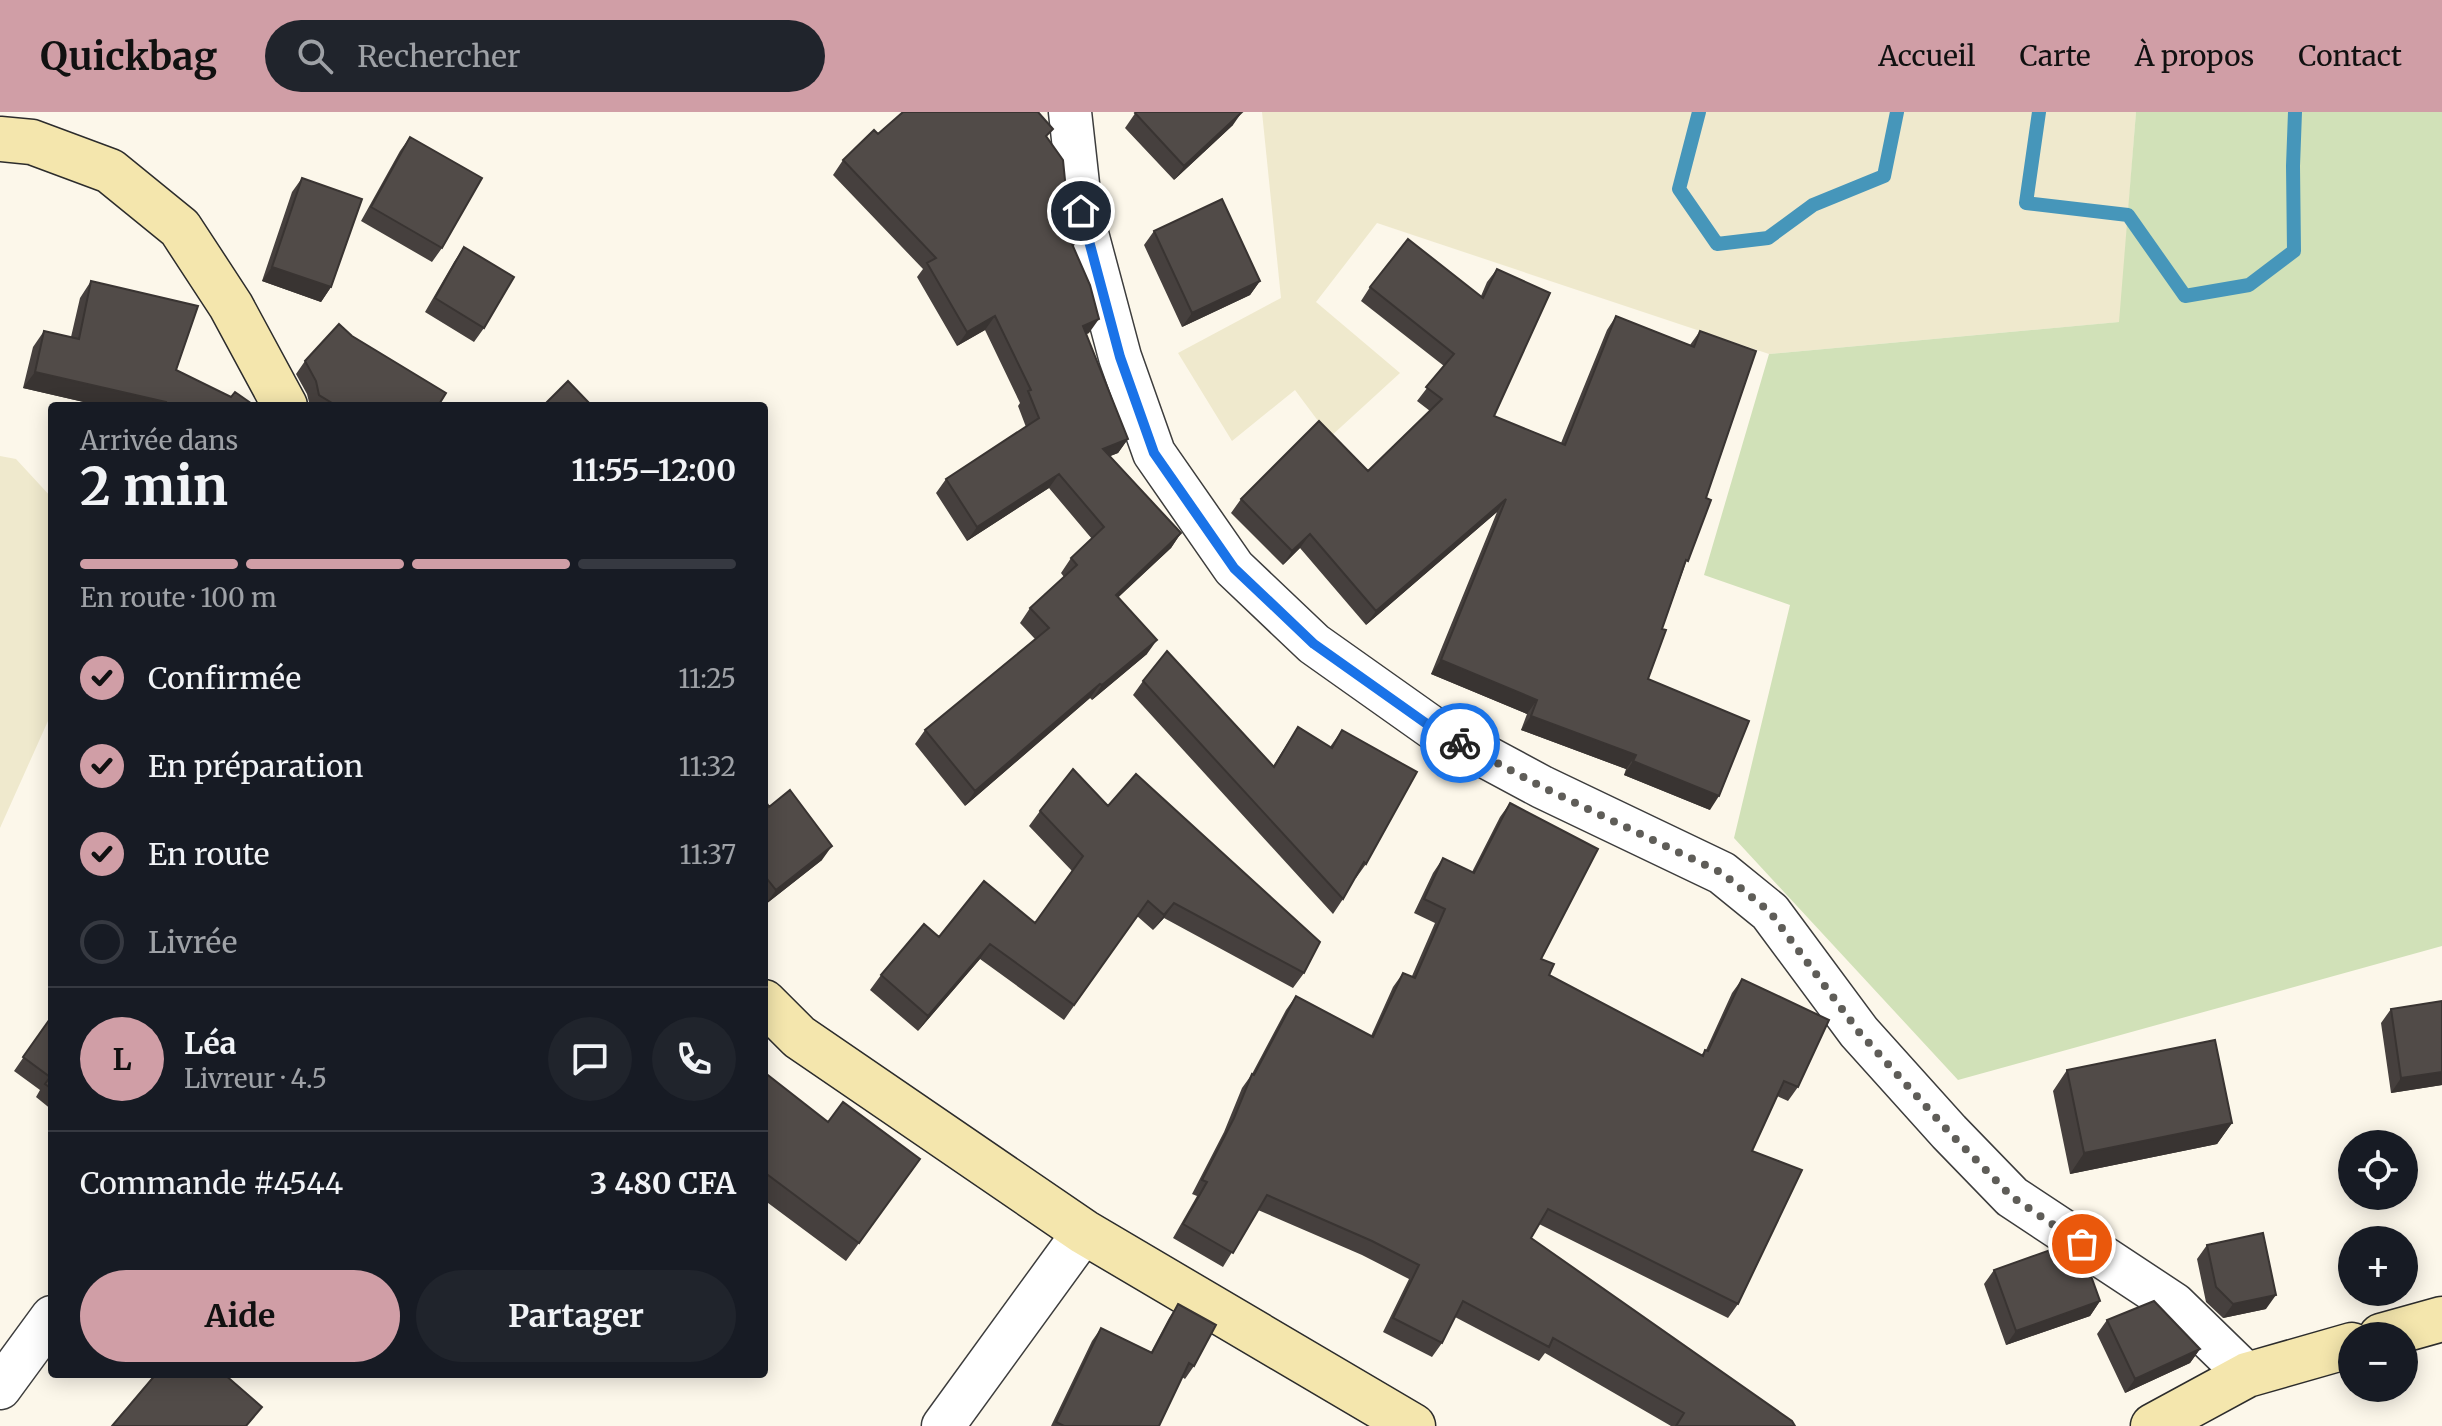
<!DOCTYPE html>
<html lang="fr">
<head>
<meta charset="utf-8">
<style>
	:root { --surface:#171b24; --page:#20242c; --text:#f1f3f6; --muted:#9ea1a6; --line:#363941; --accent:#d09ea6 }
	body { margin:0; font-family:Merriweather,serif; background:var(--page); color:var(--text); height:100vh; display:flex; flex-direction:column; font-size:30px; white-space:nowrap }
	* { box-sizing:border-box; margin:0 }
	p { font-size:26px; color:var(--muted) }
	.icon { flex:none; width:44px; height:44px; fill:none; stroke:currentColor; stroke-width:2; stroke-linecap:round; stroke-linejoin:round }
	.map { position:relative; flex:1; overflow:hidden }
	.side { position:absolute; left:48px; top:290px; width:720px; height:976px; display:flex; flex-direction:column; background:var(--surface); border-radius:8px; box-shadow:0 4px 20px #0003 }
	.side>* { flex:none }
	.tools { position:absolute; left:2338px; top:1018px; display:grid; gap:16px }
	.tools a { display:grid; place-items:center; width:80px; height:80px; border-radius:50%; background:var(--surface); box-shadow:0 4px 20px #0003; font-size:40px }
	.pin { position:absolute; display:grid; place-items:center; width:68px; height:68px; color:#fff; margin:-34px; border:4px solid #fff; border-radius:50%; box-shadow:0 2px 8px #0007 }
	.courier { position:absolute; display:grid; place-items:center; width:80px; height:80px; margin:-40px; border:6px solid #1a73e8; border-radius:50%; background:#fff; color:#222; box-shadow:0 2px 10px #0007 }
	.headline em { font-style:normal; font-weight:700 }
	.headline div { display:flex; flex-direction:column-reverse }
	.headline { display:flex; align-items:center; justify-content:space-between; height:136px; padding:0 32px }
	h1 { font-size:52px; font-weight:700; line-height:60px }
	.bar { display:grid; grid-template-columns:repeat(4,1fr); gap:12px 8px; align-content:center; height:96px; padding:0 32px }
	.bar i { height:10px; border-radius:6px; background:var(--line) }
	.bar .selected { background:var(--accent) }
	.bar p { grid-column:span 4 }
	.line { display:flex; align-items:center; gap:20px; padding:0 32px; border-top:2px solid var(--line) }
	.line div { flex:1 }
	.round { display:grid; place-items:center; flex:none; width:84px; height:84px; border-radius:42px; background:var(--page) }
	ol { padding:0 32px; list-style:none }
	li { display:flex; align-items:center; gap:24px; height:88px }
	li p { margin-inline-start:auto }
	li .icon { padding:8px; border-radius:50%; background:var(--accent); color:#111; stroke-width:4 }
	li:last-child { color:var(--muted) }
	li i { width:44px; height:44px; border:4px solid var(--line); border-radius:50% }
	.cta { display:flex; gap:16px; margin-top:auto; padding:16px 32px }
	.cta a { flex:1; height:92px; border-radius:48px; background:var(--accent); color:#111; font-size:32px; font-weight:700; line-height:92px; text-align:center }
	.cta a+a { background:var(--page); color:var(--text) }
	header { display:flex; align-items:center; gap:48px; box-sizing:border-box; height:112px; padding:0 40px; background:var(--accent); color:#111 }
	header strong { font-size:38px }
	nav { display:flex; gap:44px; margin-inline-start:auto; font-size:28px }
	.search { width:560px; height:72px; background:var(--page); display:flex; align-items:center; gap:20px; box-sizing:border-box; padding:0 28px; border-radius:44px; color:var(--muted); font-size:30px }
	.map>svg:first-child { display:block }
	.farmland { fill:#efe9cd }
	.green { fill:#d1e1b8 }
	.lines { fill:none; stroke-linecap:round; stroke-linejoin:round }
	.stream { stroke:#4696ba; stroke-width:14 }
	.street-casing { stroke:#3d3d3d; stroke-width:45 }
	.secondary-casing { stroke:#2c2c2c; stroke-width:47 }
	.street { stroke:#fff; stroke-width:42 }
	.secondary { stroke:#f4e6ad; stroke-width:44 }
	.wall { fill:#46403e }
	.shaded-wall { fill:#393432 }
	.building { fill:#514b48; stroke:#393432; stroke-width:2 }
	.done { stroke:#5f5d58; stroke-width:8; stroke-dasharray:0 14.4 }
	.route { stroke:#1a73e8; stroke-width:10 }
</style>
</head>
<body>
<header>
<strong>Quickbag</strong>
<div class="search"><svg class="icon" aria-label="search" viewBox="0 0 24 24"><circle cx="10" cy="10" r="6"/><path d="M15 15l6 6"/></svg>Rechercher</div>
<nav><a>Accueil</a><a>Carte</a><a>À propos</a><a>Contact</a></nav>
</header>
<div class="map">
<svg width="2442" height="1314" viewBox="0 0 2442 1314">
	<rect width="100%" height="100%" fill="#fcf7ea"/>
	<path class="farmland" d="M1262,0h874l-16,210 -351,32 -392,-131 -61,79 84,71 -70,64 -35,-47 -63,51 -54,-88 103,-55z
		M0,344l16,3 36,39v214l-52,116z"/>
	<path class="green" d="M2136,0h306v834l-484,134 -224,-242 56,-233 -86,-30 65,-221 350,-32z"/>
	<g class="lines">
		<path class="stream" d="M1699,0l-20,77 38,55 51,-6 45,-33 71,-29 13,-64
			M2039,0l-13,91 102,12 57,81 64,-11 45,-34 -1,-85 2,-54"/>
		<defs>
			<path id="street" d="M1070,0l11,99 39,146 34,96 80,115 80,76 120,85 108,58 180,86 48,39 89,120 90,100 63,65 162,107 73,71
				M0,1276l52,-71
				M943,1314l141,-194"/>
			<path id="secondary" d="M0,27l32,3 78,29 70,57 51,78 54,100
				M764,890l35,35 285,195 329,194
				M2381,1224l61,-17
				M2153,1314l94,-51 105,-30"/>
		</defs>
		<use href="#street" class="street-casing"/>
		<use href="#secondary" class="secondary-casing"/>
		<use href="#street" class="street"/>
		<use href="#secondary" class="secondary"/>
	</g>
	<path class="wall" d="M1136,0l97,13 -59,55 -49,-52z
		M878,22l169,4 20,62 11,40 -5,7 16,86 -3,1 42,105 -10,14 -8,3 71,77 -10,15 -53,49 29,57 -55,46 -2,-2 -125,108 -50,-62 10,-14 110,-91 -15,-16 10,-15 34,-31 -3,-4 10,-15 21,-19 -43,-51 -82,53 -31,-48 10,-14 80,-52 -8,-21 2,-3 -35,-73 -28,16 -40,-69 6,-8 -90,-94 10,-15z
		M410,25l32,111 -10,14 -71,-41 39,-70z
		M302,66l29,109 -10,15 -59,-21 30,-89z
		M1154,119l106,50 -10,14 -68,32 -38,-82z
		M464,135l20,81 -10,14 -49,-30 29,-50z
		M1497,157l-3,147 67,27 46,-113 9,-14 74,29 10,-14 6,167 -22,70 -22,61 -14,50 62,131 -86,-35 2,-6 -105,-39 6,-16 -96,-40 66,-162 -131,113 -66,-77 -17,17 -52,-52 10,-14 127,-28 62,-60 -13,-10 27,-35 -83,-65 9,-14 111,9 6,-14z
		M91,169l85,89 55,27 24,9h-154l-78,-18 10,-41 11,-16 27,6 9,-39z
		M352,224l86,70h-128l-3,-12 -11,-20 9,-13z
		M1143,569l130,85 25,-39 32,20 12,-17 24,134 -10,14 -1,-1 -12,22 -10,15 -200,-219z
		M764,686l5,9 53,53 -56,44 -2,-2z
		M1510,691l31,156 8,16 152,80 5,-5 26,-57 10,-14 56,108 -10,14 -11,-5 -25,55 -14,153 -10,14 -189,-94 -8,14 264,188h-124l-126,-73 -6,8 -84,-44 -13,26 -10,14 -49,-25 26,-53 -47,-24 -104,-45 -35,57 -50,-29 24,-42 -5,-2 32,-62 18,-44 10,-14 34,-64 10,-14 75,40 22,-49 10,-14 9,3 23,-53 -21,-10 19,-40 10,-15 29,14 28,-55z
		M1108,694l196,167 -11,15 -129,-70 -11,12 -16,-14 -73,104 -84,-61 -62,72 -48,-41 11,-15 58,-38 96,-14 37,-52 -43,-45 11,-15z
		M2442,889v84l-51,8 -10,-70 10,-14z
		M52,904v94l-16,-13 4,-7 -26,-19z
		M2067,958l165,53 -15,21 -147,30 -17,-83z
		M764,960l64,50 92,37 -74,102 -82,-61z
		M2207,1133l59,64 -43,9 -17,-16 -9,-43z
		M1994,1158l106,31 -10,15 -84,29 -22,-61z
		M1178,1192l16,62 -9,13 -3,-2 -23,49h-108l41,-85 9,-13 50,24 18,-34z
		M2107,1208l93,29 -10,14 -65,30 -28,-59z"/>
	<path class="shaded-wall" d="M1242,0l-9,13 -59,55 10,-14z
		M272,155l59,20 -10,15 -59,-21z
		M1260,169l-10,14 -68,32 10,-14z
		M995,204l-10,14 -28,16 10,-14z
		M1099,207l-10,14 -16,7 10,-14z
		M35,260l131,30 -2,4h-63l-78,-18z
		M1128,327l-10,14 -25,10 10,-14z
		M1059,362l-10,14 -82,53 10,-14z
		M1506,387l-9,13 -131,113 10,-14z
		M1181,421l-10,15 -65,61 10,-14z
		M1310,422l-10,14 -17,17 9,-14z
		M1157,528l-10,14 -55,46 10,-15z
		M1441,548l96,40 -10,14 -96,-40z
		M1100,572l-10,14 -125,108 10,-15z
		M1531,604l105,39 -10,14 -105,-39z
		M1633,649l86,35 -9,14 -86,-35z
		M832,734l-10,14 -56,44 10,-14z
		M1174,791l-10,15 -11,12 11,-15z
		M990,832l-10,15 -62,72 10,-15z
		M2442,960v13l-51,8 10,-15z
		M2232,1011l-15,21 -147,30 14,-21z
		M2276,1183l-10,14 -43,9 10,-14z
		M2100,1189l-10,15 -84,29 10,-14z
		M2200,1237l-10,14 -65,30 10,-14z"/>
	<path class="building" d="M903,0h135l15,17 -7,7 17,24 4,40 11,40 -6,4 18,41 9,34 -16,7 45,113 -25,10 78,84 -65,62 41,45 -55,45 -2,-1 -125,107 -50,-61 124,-102 -19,-20 47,-43 -6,-7 33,-31 -45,-53 -82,53 -31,-48 93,-61 -11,-27 3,-1 -36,-74 -28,16 -40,-69 9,-5 -93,-98 31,-30 4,4z
		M1136,0h106l-58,54 -49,-53z
		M410,25l72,41 -40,70 -71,-41z
		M302,66l60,21 -31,88 -59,-20z
		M1222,87l38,82 -68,32 -38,-82z
		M1408,127l75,59 14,-29 53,24 -56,123 71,29 51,-129 78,31 6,-16 56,20 -50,147 5,2 -23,61 -2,-1 -24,69 4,1 -18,49 101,42 -30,75 -86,-35 3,-6 -105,-39 6,-16 -96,-40 65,-161 -130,112 -66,-77 -18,17 -51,-52 78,-78 49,50 74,-72 -16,-12 28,-33 -84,-67z
		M464,135l50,30 -30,51 -49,-30z
		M91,169l107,25 -22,64 55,27 4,-5 20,14h-90l1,-4 -131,-30 9,-41 35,8z
		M339,212l13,12 94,57 -8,13h-101l-18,-11 -3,-14 -11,-20z
		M568,269l24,25h-49z
		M1167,539l107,116 24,-40 34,21 10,-18 75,42 -51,92 -2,-2 -21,37 -200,-218z
		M1073,657l35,37 28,-32 184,168 -16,31 -130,-70 -10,12 -16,-14 -74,104 -84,-61 -62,72 -47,-41 43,-51 15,13 45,-56 51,42 48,-67 -43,-45z
		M790,678l42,56 -56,44 -12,-15v-77l5,9z
		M1510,691l88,46 -57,110 13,5 -5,11 154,81 2,-6 3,1 34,-72 87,41 -31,67 -14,-6 -32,70 50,19 -64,134 -190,-95 -17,29 261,183 3,5h-119l8,-13 -131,-75 -4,9 -86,-46 -21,42 -49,-25 26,-53 -47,-24 -105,-46 -34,58 -50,-29 24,-42 -5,-2 32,-62 18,-44 2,1 42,-79 77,41 30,-64 12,5 30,-69 -21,-10 19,-41 31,15z
		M2442,889v71l-41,6 -10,-69z
		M52,904v73l-7,-5 5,-7 -27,-20z
		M2215,928l17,83 -148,30 -17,-83z
		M764,960l64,50 15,-20 77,57 -61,84 -95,-71z
		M2263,1121l13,62 -43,9 -17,-17 -9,-42z
		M2070,1131l12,8 18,50 -84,30 -22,-61z
		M2154,1189l46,48 -65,30 -28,-59z
		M1178,1192l38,21 -22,41 -5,-3 -30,63h-95l-8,-4 45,-94 51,25z
		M156,1262h68l38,33 -16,19h-134z"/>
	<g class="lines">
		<path class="done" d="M1460,631l82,44 180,86 48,39 89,120 90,100 63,65 70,47"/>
		<path class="route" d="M1081,99l39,146 34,96 80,115 80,76 120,85 26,14"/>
	</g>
</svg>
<div class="tools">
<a><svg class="icon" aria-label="locate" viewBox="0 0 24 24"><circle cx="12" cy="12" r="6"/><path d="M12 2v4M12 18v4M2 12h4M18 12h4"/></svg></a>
<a>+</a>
<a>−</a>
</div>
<div class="pin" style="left:2082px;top:1132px;background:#ea580c"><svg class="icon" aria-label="bag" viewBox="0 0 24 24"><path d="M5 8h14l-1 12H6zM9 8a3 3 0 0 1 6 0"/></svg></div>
<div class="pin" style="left:1081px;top:99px;background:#1f2937"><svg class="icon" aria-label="home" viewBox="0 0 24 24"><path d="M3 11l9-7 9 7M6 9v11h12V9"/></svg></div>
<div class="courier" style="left:1460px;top:631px"><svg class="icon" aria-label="bike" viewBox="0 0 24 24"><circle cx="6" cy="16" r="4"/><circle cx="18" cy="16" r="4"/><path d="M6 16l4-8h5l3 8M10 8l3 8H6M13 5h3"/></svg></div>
<section class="side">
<div class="headline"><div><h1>2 min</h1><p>Arrivée dans</p></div><em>11:55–12:00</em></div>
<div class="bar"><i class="selected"></i><i class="selected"></i><i class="selected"></i><i></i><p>En route · 100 m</p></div>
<ol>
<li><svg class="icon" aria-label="check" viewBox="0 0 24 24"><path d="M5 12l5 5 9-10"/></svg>Confirmée<p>11:25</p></li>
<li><svg class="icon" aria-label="check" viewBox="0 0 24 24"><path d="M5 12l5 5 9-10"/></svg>En préparation<p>11:32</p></li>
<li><svg class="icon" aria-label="check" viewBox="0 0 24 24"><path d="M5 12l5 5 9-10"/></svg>En route<p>11:37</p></li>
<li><i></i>Livrée</li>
</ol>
<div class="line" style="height:144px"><b class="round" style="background:var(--accent);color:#111">L</b><div><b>Léa</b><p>Livreur · 4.5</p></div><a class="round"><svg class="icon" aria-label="chat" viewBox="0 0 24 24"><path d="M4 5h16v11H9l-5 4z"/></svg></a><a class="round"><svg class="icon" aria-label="phone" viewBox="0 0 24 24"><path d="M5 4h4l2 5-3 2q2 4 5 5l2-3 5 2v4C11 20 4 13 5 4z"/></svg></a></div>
<div class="line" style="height:104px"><div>Commande #4544</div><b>3 480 CFA</b></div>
<div class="cta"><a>Aide</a><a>Partager</a></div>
</section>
</div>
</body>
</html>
